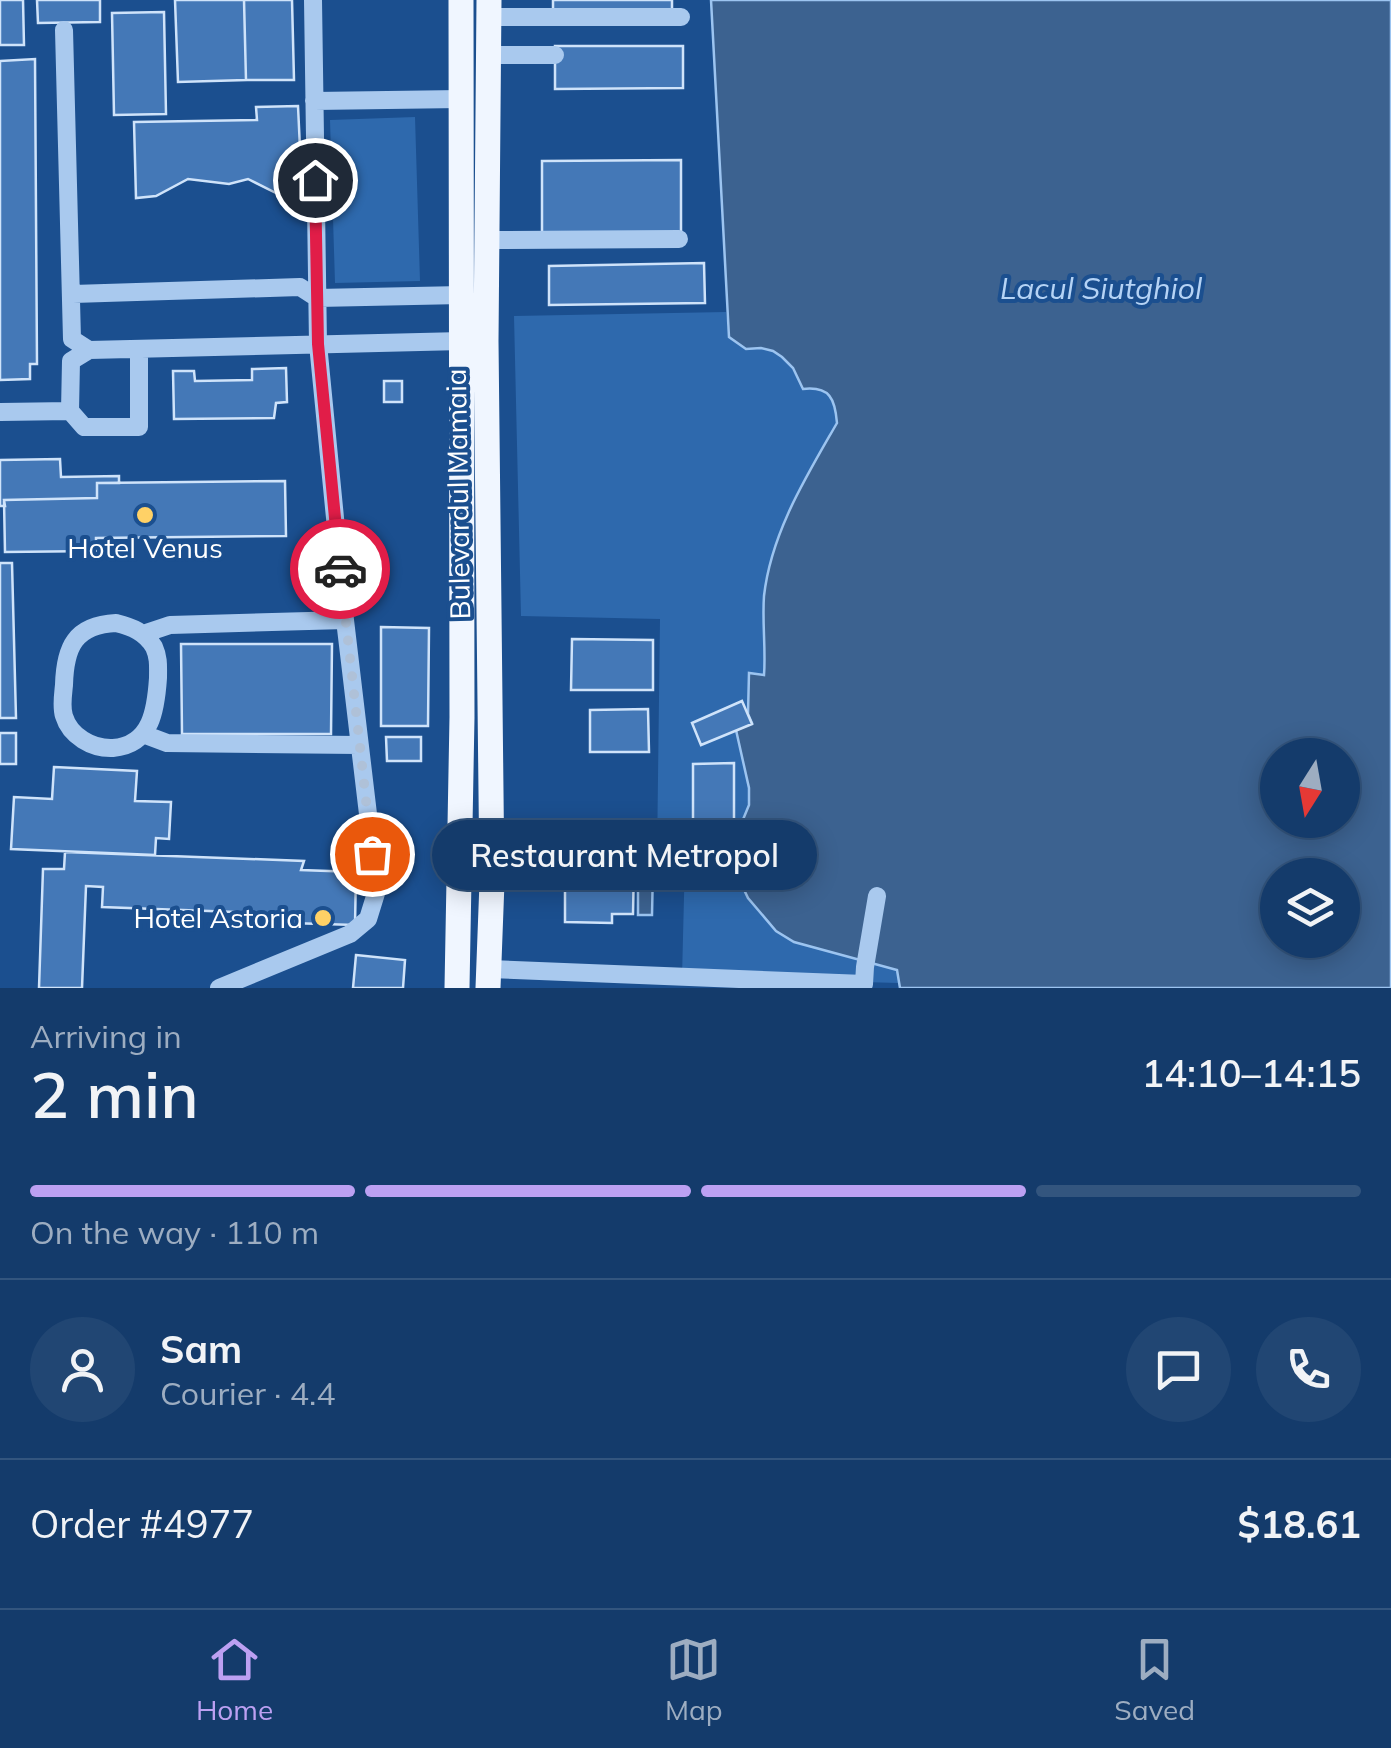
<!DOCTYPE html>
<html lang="en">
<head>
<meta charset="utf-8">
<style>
	:root { --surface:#143b6b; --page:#214673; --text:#f1f3f6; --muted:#9dadc1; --line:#33557e; --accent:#bca0f2 }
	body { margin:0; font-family:Mulish,sans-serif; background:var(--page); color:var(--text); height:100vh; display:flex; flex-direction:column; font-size:38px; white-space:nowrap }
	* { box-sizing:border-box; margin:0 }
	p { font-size:32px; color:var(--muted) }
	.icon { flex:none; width:55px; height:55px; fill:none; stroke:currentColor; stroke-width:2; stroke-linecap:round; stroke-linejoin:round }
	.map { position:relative; height:988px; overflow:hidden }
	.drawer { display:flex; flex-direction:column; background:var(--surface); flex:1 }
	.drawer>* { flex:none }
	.needle { width:65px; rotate:191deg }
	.controls { position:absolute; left:1260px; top:738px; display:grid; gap:20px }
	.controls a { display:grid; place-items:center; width:100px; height:100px; border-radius:50%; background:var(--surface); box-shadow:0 5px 25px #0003,0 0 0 2px var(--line); font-size:50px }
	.pin { position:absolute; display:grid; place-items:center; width:85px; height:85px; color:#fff; margin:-42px; border:5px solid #fff; border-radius:50%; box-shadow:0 2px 10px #0007 }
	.courier { position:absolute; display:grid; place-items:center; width:100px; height:100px; margin:-50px; border:8px solid #e11d48; border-radius:50%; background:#fff; color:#222; box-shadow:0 2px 12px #0007 }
	.bubble { position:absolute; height:70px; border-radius:35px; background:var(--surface); box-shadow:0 5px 25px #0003,0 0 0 2px var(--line); font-size:32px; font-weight:600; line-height:70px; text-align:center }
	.head em { font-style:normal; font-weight:600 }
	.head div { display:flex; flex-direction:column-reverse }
	.head { display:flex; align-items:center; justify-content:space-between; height:170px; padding:0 30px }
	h1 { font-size:65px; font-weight:600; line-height:75px }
	.bar { display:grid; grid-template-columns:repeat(4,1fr); gap:15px 10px; align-content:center; height:120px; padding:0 30px }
	.bar i { height:12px; border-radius:8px; background:var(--line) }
	.bar .current { background:var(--accent) }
	.bar p { grid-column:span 4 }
	.line { display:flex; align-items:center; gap:25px; padding:0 30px; border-top:2px solid var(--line) }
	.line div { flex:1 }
	.round { display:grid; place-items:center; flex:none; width:105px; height:105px; border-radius:52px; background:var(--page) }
	.menu { display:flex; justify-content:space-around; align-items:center; height:140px; border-top:2px solid var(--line); background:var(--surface); font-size:28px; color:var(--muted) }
	.menu a { display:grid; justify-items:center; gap:5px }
	.menu .current { color:var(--accent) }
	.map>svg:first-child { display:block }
	.green { fill:#2e69ad }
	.water { fill:#3c6290; stroke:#9cc4f0; stroke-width:2.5; fill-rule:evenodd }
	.building { fill:#4478b7; stroke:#cfe3fa; stroke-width:2.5 }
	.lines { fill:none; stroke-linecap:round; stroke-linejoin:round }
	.minor { stroke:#a9c9ee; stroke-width:18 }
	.major { stroke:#f0f6ff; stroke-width:25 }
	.done { stroke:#afc1d8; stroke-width:10; stroke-dasharray:0 18 }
	.route { stroke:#e11d48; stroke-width:12 }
	.poi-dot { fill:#ffd166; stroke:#1b4f8f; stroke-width:4 }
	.labels { text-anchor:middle; stroke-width:8; stroke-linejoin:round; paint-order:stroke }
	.street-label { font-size:28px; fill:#fff; stroke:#1b4f8f }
	.poi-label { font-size:28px; fill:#fff; stroke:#1b4f8f }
	.water-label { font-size:30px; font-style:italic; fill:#b5d3f5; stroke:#1b4f8f }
</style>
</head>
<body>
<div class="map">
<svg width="1391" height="988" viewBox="0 0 1391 988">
	<rect width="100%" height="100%" fill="#1b4f8f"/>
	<path class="green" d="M415,117l5,164 -85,2 -5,-163z
		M726,312l3,25c15,10 16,9 32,11 23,2 33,23 42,41 27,-2 32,10 34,34 -31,54 -66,109 -73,172 -2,26 6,54 0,79 -5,21 -23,25 -12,50l-16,6 13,58v17l-21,51 48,75 18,11 103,28 2,13 -217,-6 3,-120h-28l3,-238 -139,-3 -7,-300z"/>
	<path class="water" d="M711,0h680v988h-491l-3,-18 -103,-28 -18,-11 -28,-33 -20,-42 21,-51v-17l-13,-58 16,-7 -4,-9 1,-41 15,2c2,-26 -2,-53 0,-79 7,-63 42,-119 73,-173 -2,-24 -7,-37 -34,-34l-10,-21 -11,-11 -9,-6 -12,-3 -15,1 -17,-12zM1278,755h64v65h-64zM1278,875h64v65h-64z
		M638,867l15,1 -1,47h-14z"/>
	<path class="building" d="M0,0h23l1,45h-24z
		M37,0h63v22l-62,1z
		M175,0h69l2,80 -68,2z
		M244,0h48l2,80h-48z
		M553,0h119v13l-119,1z
		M164,12l2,102 -52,1 -2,-102z
		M555,46h128v42l-128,1z
		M35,59l2,305h-7v15l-30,1v-319z
		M298,106l4,85 -24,3 -30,-15 -19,5 -41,-5 -32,17 -20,2 -2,-76 123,-2 -1,-13z
		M681,160v73l-139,1v-73z
		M704,263l1,40 -156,2v-39z
		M286,368l1,34 -11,1 -2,15 -100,1 -1,-48h21l1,10 57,-1v-11z
		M384,381h18v21h-18z
		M60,459l1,18 58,-1v7h-22v15l-93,2 1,6h-5v-46z
		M285,481l1,55 -190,2v13l-91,1 -1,-52 93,-2v-15z
		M0,563h12l4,155h-16z
		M381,627l48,1 -1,98h-47z
		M572,639l81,1v50h-82z
		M181,644h151l-1,90h-149z
		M742,701l10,23 -51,21 -9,-22z
		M648,709l1,43h-59v-42z
		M0,733h16v31h-16z
		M386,737h35v24h-34z
		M734,763v58h-41v-57z
		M54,767l83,4 -2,30 36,1 -2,37 -13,-1 -1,17 -144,-6 3,-52 38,2z
		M65,852l239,9 -3,9 55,2 -1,53 -65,-2v-9l-188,-7 1,-20 -17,-1 -4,102h-43l4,-119h21z
		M565,862l69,1 -1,51h-21v9l-47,-1z
		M356,955l49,5 -2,28h-50z"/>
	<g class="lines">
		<path class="minor" d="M489,17h192
			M64,30l8,309 17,11
			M489,55h66
			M314,101l147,-2
			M487,240l192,-1
			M73,294l227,-7 17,11 145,-3
			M139,349v78h-55l-14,-16 1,-50 18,-11 373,-9
			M0,412l70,-1
			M116,623c16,4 29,9 38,24 5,11 4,20 4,31 -2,30 -6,67 -45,70 -21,1 -43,-12 -49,-32 -3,-9 -1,-21 0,-31 1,-38 11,-60 52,-62z
			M143,634l27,-9 175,-5
			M143,734l24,9 192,2
			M489,969l375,15 1,-17 12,-71
			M219,988l131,-54 18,-15 9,-29 -32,-270 -27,-276 -5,-344"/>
		<path class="major" d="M457,988l5,-271 -1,-717
			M488,988l4,-106 -6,-541 3,-341"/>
	</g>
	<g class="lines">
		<path class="done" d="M340,569l32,285"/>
		<path class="route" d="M315,180l3,164 22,225"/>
	</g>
	<g class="poi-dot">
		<circle cx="145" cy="515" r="10"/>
		<circle cx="323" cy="918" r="10"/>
	</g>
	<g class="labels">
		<g class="street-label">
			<text transform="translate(458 494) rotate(-91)" y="10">Bulevardul Mamaia</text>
		</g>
		<g class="poi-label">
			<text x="145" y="558">Hotel Venus</text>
			<text x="303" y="928" text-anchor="end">Hotel Astoria</text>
		</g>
		<g class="water-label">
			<text x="1101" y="299">Lacul Siutghiol</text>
		</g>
	</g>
</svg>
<div class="controls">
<a><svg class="needle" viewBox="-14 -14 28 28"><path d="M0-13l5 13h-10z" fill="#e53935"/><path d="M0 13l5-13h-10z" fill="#9dadc1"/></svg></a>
<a><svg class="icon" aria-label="layers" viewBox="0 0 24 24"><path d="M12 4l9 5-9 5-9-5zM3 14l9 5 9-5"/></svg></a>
</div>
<div class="pin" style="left:372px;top:854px;background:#ea580c"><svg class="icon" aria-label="bag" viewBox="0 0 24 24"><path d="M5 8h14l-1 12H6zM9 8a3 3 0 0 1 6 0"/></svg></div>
<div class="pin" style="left:315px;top:180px;background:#1f2937"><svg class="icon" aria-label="home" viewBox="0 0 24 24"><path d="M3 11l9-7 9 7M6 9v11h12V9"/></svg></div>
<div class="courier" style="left:340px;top:569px"><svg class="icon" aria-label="car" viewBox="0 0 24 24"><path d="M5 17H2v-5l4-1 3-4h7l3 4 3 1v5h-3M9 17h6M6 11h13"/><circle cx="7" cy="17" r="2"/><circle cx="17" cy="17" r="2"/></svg></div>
<div class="bubble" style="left:432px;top:820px;width:385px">Restaurant Metropol</div>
</div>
<section class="drawer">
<div class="head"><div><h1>2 min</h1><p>Arriving in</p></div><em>14:10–14:15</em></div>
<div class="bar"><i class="current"></i><i class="current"></i><i class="current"></i><i></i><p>On the way · 110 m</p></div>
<div class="line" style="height:180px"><a class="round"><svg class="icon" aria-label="person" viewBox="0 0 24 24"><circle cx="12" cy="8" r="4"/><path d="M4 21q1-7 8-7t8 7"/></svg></a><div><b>Sam</b><p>Courier · 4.4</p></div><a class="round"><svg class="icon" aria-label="chat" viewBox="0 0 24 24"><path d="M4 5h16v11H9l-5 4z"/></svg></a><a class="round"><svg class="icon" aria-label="phone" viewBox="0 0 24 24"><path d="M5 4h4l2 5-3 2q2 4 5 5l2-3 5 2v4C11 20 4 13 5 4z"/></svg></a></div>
<div class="line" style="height:130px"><div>Order #4977</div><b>$18.61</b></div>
</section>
<nav class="menu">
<a class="current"><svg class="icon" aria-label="home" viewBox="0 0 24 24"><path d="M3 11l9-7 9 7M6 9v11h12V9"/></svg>Home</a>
<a><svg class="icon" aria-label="map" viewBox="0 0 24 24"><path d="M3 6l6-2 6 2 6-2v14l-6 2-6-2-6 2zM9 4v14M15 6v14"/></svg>Map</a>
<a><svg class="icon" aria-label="saved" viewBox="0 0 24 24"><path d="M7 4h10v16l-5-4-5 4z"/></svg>Saved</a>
</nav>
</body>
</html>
